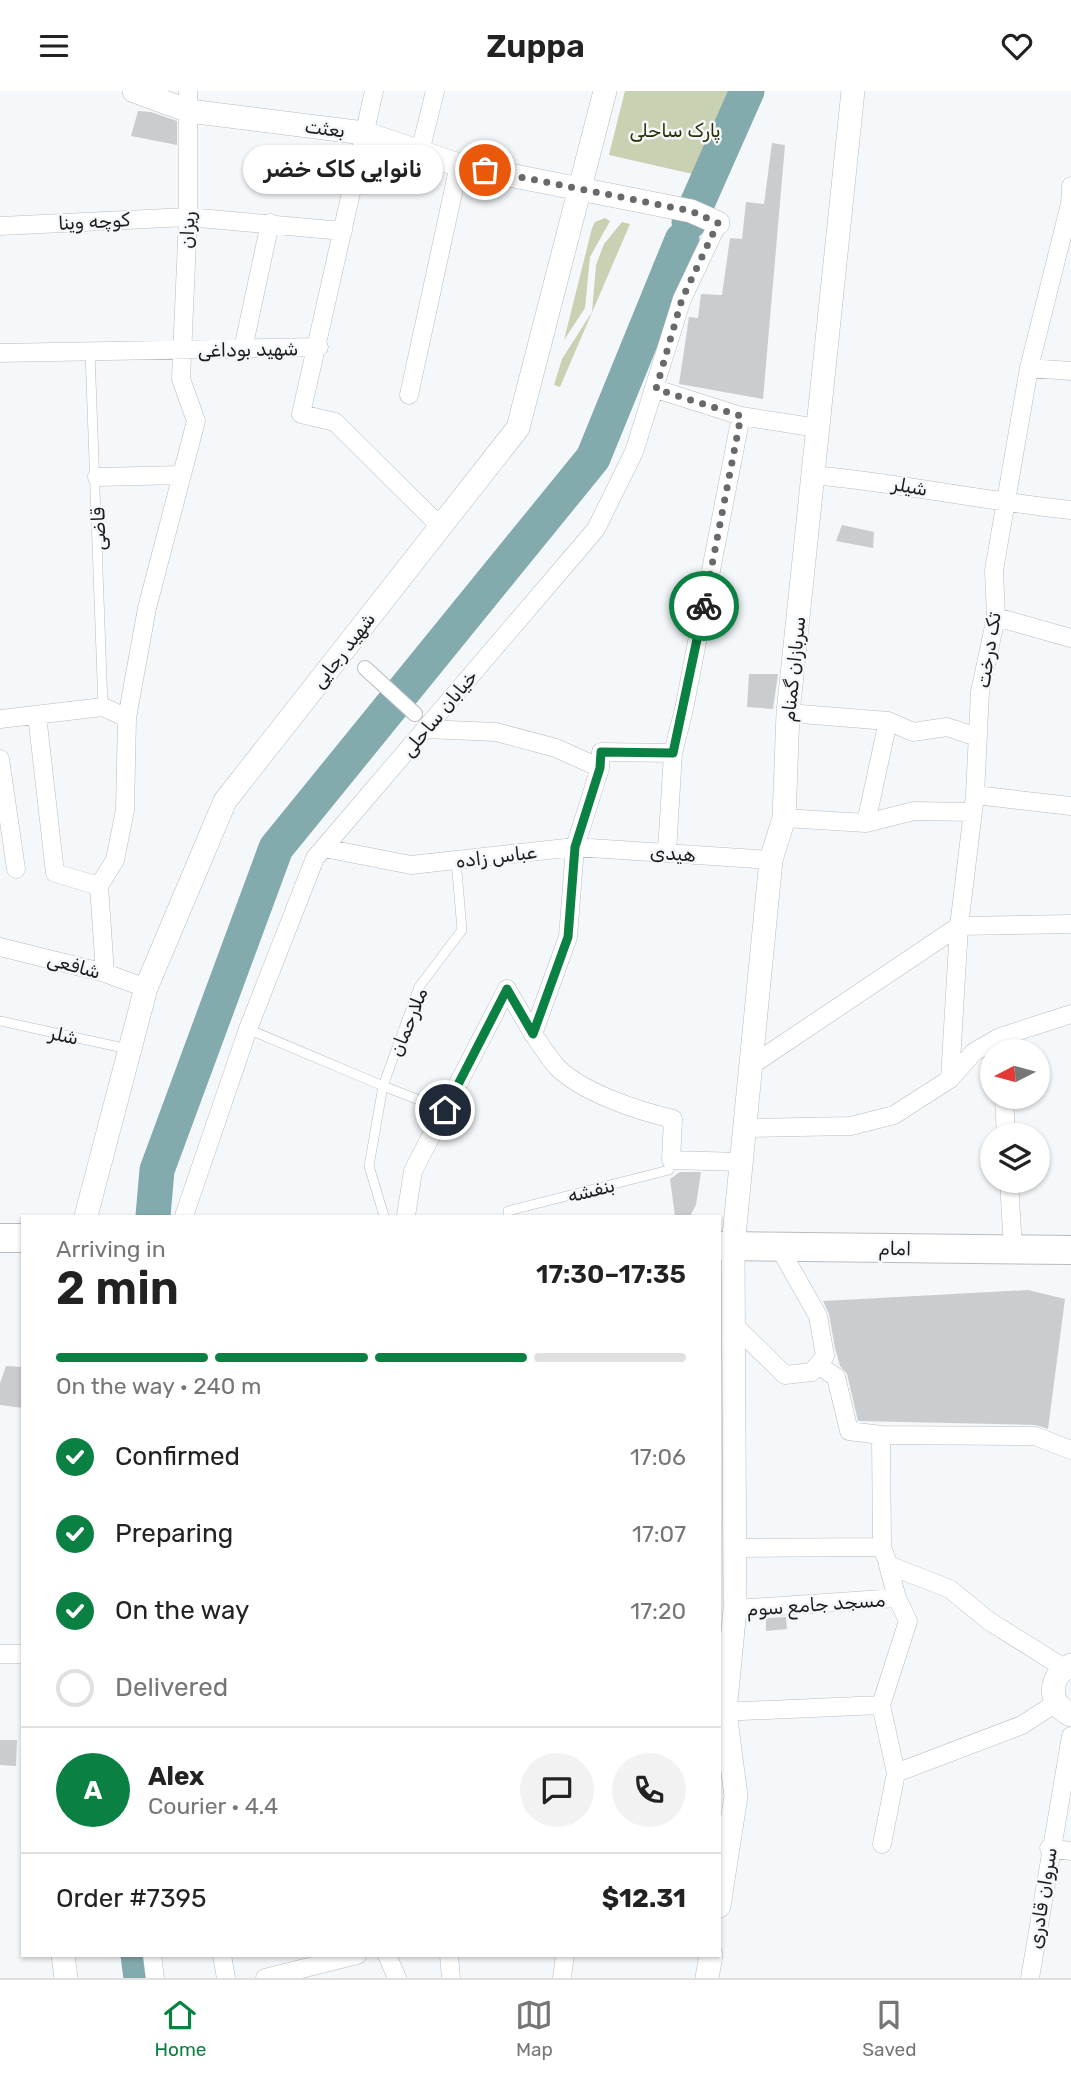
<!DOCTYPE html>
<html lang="en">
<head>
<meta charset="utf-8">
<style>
	:root { --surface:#fff; --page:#f2f2f2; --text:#222; --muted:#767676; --line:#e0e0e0; --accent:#0b8043 }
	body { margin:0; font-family:Rubik,"Noto Sans Arabic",sans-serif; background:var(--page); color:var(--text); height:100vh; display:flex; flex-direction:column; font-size:26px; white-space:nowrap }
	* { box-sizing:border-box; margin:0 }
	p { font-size:23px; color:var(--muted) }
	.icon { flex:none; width:38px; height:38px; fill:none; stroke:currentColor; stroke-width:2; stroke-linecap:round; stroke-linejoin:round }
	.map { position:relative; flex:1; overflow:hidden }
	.details { position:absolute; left:21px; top:1124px; width:700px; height:742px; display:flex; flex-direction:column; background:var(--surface); border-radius:0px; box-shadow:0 2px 5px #0004 }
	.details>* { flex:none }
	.needle { width:46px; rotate:264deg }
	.tools { position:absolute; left:980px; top:948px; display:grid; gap:14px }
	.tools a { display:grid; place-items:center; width:70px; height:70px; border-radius:50%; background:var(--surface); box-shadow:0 2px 5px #0004; font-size:35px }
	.pin { position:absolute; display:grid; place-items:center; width:60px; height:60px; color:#fff; margin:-30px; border:4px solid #fff; border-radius:50%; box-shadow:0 2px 7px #0007 }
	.courier { position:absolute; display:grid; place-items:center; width:70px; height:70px; margin:-35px; border:5px solid #0b8043; border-radius:50%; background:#fff; color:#222; box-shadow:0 2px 9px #0007 }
	.bubble { position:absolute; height:49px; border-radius:24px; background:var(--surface); box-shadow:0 2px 5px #0004; font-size:23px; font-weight:600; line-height:49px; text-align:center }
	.head em { font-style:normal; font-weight:600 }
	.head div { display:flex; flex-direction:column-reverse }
	.head { display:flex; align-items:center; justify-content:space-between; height:119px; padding:0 35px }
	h1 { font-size:46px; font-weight:600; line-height:52px }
	.bar { display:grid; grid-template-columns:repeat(4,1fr); gap:10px 7px; align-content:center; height:84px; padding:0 35px }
	.bar i { height:9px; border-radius:5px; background:var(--line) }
	.bar .current { background:var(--accent) }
	.bar p { grid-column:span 4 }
	.line { display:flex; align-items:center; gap:18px; padding:0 35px; border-top:2px solid var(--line) }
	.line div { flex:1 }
	.round { display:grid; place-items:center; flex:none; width:74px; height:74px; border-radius:37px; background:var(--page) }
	ol { padding:0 35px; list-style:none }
	li { display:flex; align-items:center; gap:21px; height:77px }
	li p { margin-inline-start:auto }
	li .icon { padding:7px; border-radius:50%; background:var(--accent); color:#fff; stroke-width:4 }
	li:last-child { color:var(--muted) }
	li i { width:38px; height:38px; border:4px solid var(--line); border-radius:50% }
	header { display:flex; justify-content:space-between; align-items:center; height:91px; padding:0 35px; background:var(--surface); font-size:32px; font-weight:600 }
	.tabs { display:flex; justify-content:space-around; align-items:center; height:98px; border-top:2px solid var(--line); background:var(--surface); font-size:19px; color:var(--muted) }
	.tabs a { display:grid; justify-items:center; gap:4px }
	.tabs .current { color:var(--accent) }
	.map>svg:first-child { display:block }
	.green { fill:#c8d1b2 }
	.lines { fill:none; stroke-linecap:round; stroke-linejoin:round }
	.river { stroke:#83abad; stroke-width:35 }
	.building { fill:#cacdd0 }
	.service-casing { stroke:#b9bcbf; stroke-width:10 }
	.pedestrian-casing { stroke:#b9bcbf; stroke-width:16 }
	.minor-casing { stroke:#b9bcbf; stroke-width:19 }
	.tertiary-casing { stroke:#b9bcbf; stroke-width:24 }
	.primary-casing { stroke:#b9bcbf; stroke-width:30 }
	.service { stroke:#fff; stroke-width:9 }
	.pedestrian { stroke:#fff; stroke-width:14 }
	.minor { stroke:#fff; stroke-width:18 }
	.tertiary { stroke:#fff; stroke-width:23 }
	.primary { stroke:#fff; stroke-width:28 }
	.done { stroke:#67696b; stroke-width:7; stroke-dasharray:0 12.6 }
	.route { stroke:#0b8043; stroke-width:9 }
	.labels { text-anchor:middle; stroke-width:5; stroke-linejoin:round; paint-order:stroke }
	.street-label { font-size:19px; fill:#1b1c1d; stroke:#f5f8fb }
	.park-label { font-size:19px; fill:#273100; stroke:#f5f8fb }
</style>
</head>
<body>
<header><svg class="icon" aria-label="menu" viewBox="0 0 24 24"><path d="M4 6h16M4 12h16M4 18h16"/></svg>Zuppa<svg class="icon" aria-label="heart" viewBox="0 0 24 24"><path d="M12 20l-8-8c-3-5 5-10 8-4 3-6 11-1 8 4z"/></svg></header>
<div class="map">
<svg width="1071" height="1887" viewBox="0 0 1071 1887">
	<rect width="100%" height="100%" fill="#f5f8fb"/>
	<path class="green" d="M625,0h111l-39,84 -88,-20z
		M605,127l5,3 -20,36 -5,51 -21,32 28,-112 3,-6z
		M622,131l8,2 -70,163 -6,-2 8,-26 30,-47 4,-47 8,-21z"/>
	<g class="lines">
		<path class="river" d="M689,131l58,-131
			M153,1125l4,-46 119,-322 317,-390 89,-218
			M138,1864l3,23"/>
	</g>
	<path class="building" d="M138,20l13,1 26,9v24l-46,-9z
		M772,52l13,2 -22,254 -84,-15 10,-67 9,1 3,-24 21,1 8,-57 12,1 4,-37 18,2z
		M842,434l32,7 -1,16 -37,-7z
		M749,583h29l-5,35 -26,-2z
		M680,1081h21l-5,33 -6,11h-15l-5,-37z
		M1028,1199l37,9 -17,130 -13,-4 -177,-4 -11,-47 -7,-8 -5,-18 -6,-34 -6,-13z
		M6,1275l17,1v41l-23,-3v-22z
		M786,1526l1,12 -21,2v-13z
		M0,1649h17l-1,26 -16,-1z"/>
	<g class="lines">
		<defs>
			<path id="service" d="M90,261l13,355
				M0,930l128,28
				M248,938l135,57 -14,80 15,50
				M445,1019l-62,-24 36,-99 43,-57 -6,-70
				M508,1125v-5l161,-41 2,-10"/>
			<path id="pedestrian" d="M365,577l50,46"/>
			<path id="minor" d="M374,0l-73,323 34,8 106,105
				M420,61l15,-61
				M0,135l188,-9 155,14
				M243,258l27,-126
				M0,262l319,-6
				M1029,277l42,3
				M656,298l85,27 77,12
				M409,304l50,-230
				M813,384c87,8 171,26 258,35
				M97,386l84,-2
				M996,526l75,21
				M788,622l100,8 25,11 34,-5 30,10
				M37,624l18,158 44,13 16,-26 10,-50 2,-92 20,-110 49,-187 -15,-42 7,-162v-126
				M0,628l103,-12 24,11
				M425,638l71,3 60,16 44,20
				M0,668l16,110
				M975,704l96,11
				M784,727l82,5 48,-12 59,1
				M866,732l22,-102
				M324,757l87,17 164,-18 25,-79 1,-16 72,1 11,-44 57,-293
				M667,761l6,-99
				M99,795l6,87
				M0,856l105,26 41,15
				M507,898l26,45 35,-97 7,-90 196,13
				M533,943c8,11 16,25 26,35 27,25 80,42 114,50l-2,41 70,2
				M749,976l210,-141 112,-2
				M950,988l9,-153 16,-131 5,-103 16,-75 -2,-47 35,-202 41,-164 1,-18
				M1004,1006l2,39
				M744,1037l107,-2 43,-11 56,-36 24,-27 26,-15 71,-23
				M1009,1090l4,68
				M184,1125l64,-187 67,-171 281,-329 38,-77 48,-153 36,-76
				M406,1125l7,-45 94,-182
				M734,1234l51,50 27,-3 13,-16 -7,-40 -39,-69
				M818,1274l18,12 13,54 32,4
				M882,1456l-1,-112 154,1 36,14
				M735,1457l147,-1 4,11
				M735,1518l162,-11
				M0,1563h23
				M881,1614l27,-84 -11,-23 -9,-33 62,24 39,32 75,47
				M719,1621l162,-7 15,68
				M882,1753l14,-71 126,-48 34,-22
				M1049,1757l22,3
				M152,1864l3,23
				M222,1864l4,23
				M387,1864l10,23
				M449,1864l2,23
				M265,1887l92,-23
				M562,1887l3,-23
				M1030,1887l41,-242"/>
			<path id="tertiary" d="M134,0l55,20 175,22 95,32 232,46 27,12
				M86,1125l60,-228 79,-187 293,-373 87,-337
				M1071,1574c-23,11 -24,39 0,50
				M719,1815l17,-110 -11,-84 10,-103 -2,-363 38,-386 13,-42 4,-105 65,-622
				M63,1864l3,23
				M707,1887l4,-23"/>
			<path id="primary" d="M0,1147h23
				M719,1155l352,4"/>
		</defs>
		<use href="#service" class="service-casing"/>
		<use href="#pedestrian" class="pedestrian-casing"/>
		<use href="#minor" class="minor-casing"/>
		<use href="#tertiary" class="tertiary-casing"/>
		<use href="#primary" class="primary-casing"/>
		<use href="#service" class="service"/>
		<use href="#pedestrian" class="pedestrian"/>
		<use href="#minor" class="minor"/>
		<use href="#tertiary" class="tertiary"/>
		<use href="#primary" class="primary"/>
	</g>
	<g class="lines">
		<path class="done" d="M485,79l206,41 27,12 -36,76 -26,90 85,27 -37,190"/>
		<path class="route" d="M445,1019l62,-121 26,45 35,-97 7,-90 25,-79 1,-16 72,1 31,-147"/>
	</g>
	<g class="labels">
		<g class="street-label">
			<text transform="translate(325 37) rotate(7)" y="7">بعثت</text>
			<text transform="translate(94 130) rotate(-3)" y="7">کوچه وینا</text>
			<text transform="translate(187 139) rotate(-88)" y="7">ریزان</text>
			<text transform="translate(248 258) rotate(-1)" y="7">شهید بوداغی</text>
			<text transform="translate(910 395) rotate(10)" y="7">شیلر</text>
			<text transform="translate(98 438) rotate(-92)" y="7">قاضی</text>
			<text transform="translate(343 559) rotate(-52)" y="7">شهید رجایی</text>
			<text transform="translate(988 559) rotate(-81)" y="7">تک درخت</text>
			<text transform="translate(793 578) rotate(-84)" y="7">سربازان گمنام</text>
			<text transform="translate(439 622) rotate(-50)" y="7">خیابان ساحلی</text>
			<text transform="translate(673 762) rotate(4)" y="7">هیدی</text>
			<text transform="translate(496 765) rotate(-7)" y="7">عباس زاده</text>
			<text transform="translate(74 874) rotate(15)" y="7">شافعی</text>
			<text transform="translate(408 931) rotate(-68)" y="7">ملارحمان</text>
			<text transform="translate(64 944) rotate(12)" y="7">شلر</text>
			<text transform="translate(591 1099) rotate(-14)" y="7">بنفشه</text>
			<text transform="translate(895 1157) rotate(1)" y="7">امام</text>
			<text transform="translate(816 1513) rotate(-4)" y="7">مسجد جامع سوم</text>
			<text transform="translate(1042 1807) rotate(-81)" y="7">سروان قادری</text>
		</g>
		<g class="park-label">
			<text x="675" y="46">پارک ساحلی</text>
		</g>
	</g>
</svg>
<div class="tools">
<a><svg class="needle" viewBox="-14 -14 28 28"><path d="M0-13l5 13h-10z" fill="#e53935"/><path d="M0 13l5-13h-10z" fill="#767676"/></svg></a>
<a><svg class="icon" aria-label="layers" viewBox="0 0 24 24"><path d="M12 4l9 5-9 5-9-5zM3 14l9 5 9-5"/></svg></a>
</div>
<div class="pin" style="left:485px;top:79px;background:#ea580c"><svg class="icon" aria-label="bag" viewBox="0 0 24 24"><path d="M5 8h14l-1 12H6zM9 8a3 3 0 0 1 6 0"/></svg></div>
<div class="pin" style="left:445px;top:1019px;background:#1f2937"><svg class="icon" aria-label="home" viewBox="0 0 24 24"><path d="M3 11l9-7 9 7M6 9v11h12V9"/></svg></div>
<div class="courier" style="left:704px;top:515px"><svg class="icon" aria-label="bike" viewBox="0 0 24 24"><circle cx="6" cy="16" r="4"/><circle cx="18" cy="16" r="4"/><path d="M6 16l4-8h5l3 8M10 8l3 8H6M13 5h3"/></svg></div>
<div class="bubble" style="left:243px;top:54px;width:200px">نانوایی کاک خضر</div>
<section class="details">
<div class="head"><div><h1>2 min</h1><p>Arriving in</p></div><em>17:30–17:35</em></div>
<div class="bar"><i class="current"></i><i class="current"></i><i class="current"></i><i></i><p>On the way · 240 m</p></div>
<ol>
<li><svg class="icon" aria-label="check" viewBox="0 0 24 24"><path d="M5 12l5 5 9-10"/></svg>Confirmed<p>17:06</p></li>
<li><svg class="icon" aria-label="check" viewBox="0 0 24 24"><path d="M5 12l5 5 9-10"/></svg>Preparing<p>17:07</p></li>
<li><svg class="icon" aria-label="check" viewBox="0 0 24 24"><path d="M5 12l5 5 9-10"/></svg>On the way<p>17:20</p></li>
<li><i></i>Delivered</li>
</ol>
<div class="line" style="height:126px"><b class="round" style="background:var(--accent);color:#fff">A</b><div><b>Alex</b><p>Courier · 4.4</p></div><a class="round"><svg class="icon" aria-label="chat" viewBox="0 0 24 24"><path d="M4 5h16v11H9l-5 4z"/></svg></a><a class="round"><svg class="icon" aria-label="phone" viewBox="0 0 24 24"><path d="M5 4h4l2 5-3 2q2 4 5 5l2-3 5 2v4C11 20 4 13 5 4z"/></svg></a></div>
<div class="line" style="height:91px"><div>Order #7395</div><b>$12.31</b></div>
</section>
</div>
<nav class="tabs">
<a class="current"><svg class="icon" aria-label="home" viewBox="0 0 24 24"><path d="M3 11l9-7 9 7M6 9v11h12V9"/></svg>Home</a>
<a><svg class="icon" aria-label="map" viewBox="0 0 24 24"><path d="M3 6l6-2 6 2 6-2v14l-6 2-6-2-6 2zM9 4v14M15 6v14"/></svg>Map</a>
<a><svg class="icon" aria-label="saved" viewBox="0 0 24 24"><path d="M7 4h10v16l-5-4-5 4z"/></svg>Saved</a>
</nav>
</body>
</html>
